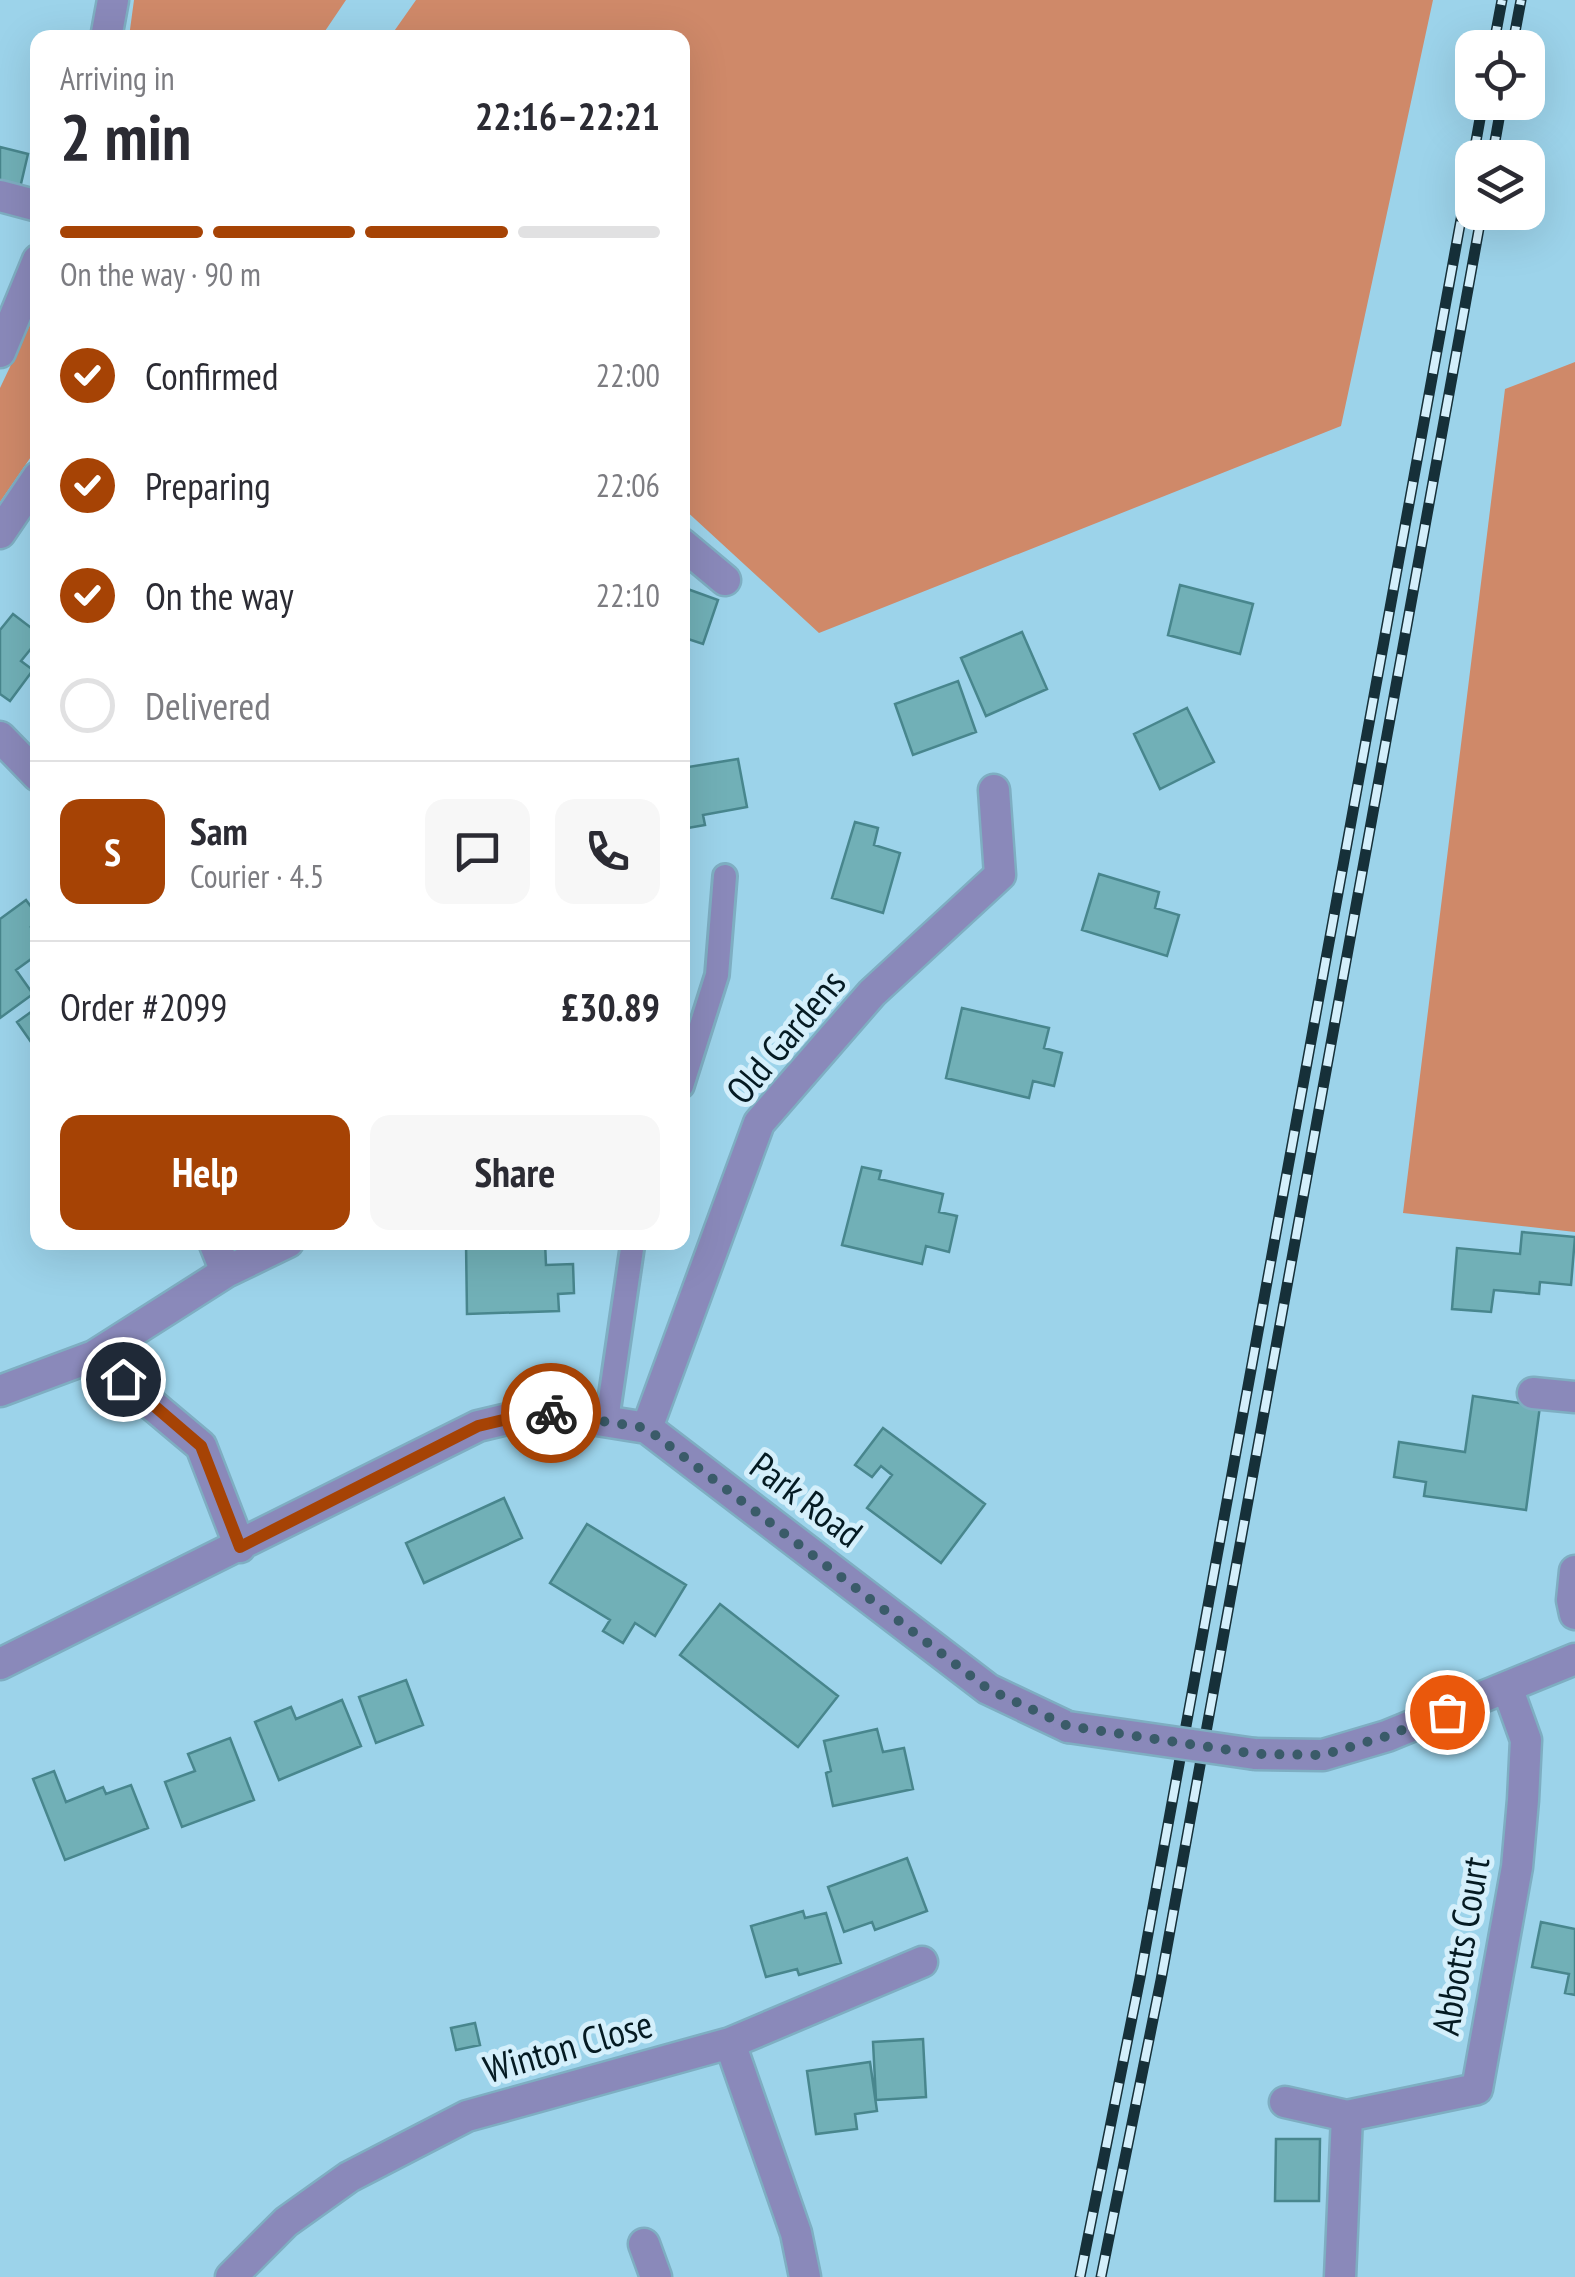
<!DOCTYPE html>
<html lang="en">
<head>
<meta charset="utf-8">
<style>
	:root { --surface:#fff; --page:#f7f7f7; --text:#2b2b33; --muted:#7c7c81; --line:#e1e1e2; --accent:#a64305 }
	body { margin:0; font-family:"PT Sans Narrow",sans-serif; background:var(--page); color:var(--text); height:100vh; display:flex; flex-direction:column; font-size:38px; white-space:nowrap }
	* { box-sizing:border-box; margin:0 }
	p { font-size:32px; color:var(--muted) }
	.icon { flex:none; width:55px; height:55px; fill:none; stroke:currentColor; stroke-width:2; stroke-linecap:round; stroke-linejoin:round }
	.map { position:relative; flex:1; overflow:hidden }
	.details { position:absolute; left:30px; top:30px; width:660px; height:1220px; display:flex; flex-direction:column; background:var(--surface); border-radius:20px; box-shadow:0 10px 40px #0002 }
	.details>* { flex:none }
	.tools { position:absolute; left:1455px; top:30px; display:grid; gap:20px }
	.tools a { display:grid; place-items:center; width:90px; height:90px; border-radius:20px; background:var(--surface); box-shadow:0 10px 40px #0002; font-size:50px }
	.pin { position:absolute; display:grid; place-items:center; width:85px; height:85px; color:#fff; margin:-42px; border:5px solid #fff; border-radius:50%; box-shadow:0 2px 10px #0007 }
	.courier { position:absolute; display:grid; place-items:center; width:100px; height:100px; margin:-50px; border:8px solid #a64305; border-radius:50%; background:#fff; color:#222; box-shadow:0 2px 12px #0007 }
	.summary em { font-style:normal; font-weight:700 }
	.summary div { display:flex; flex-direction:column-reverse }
	.summary { display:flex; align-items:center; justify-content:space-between; height:170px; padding:0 30px }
	h1 { font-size:65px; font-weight:700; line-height:75px }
	.bar { display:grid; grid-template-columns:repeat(4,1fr); gap:15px 10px; align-content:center; height:120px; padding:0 30px }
	.bar i { height:12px; border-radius:8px; background:var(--line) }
	.bar .on { background:var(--accent) }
	.bar p { grid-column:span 4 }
	.line { display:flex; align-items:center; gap:25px; padding:0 30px; border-top:2px solid var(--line) }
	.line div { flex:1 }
	.round { display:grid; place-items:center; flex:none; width:105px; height:105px; border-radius:20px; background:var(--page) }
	ol { padding:0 30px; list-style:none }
	li { display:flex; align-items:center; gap:30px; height:110px }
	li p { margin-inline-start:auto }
	li .icon { padding:10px; border-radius:50%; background:var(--accent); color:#fff; stroke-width:4 }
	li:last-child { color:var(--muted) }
	li i { width:55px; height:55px; border:5px solid var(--line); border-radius:50% }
	.cta { display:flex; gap:20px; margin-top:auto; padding:20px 30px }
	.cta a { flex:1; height:115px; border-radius:20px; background:var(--accent); color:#fff; font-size:40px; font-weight:700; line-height:115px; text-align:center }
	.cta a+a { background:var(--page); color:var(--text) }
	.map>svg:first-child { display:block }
	.green { fill:#cf8969 }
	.building { fill:#71b0b7; stroke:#48868d; stroke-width:2.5 }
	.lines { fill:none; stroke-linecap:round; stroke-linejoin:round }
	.lane-casing { stroke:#7eaec2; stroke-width:28 }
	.street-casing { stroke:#7eaec2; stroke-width:35 }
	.lane { stroke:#8a89ba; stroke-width:22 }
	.street { stroke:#8a89ba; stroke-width:30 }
	.rail-casing { stroke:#163039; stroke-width:11 }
	.rail { stroke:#d4effb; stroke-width:8; stroke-dasharray:22; stroke-linecap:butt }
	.street-bridge-casing { stroke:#7eaec2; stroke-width:35; stroke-linecap:butt }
	.street-bridge { stroke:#8a89ba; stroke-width:30 }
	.done { stroke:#3a5b69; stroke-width:10; stroke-dasharray:0 18 }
	.route { stroke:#a64305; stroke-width:12 }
	.labels { text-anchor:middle; stroke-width:10; stroke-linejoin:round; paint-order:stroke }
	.street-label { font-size:38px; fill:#051b23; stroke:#d4effb }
</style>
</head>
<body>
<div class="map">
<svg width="1575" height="2277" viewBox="0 0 1575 2277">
	<rect width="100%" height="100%" fill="#9cd3ea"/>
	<path class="green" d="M134,0h212l-25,37h-192z
		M416,0h1017l-92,426 -522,207 -136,-125 -1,-470 -292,-1z
		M37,310v138l-37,54v-114z
		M1575,362v870l-172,-19 102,-824z"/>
	<path class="building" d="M0,147l28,7 -8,34 -20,-5z
		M1180,585l73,19 -13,50 -72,-19z
		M682,587l36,13 -15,44 -21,-7z
		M13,614l25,19v7l-17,21 12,9 -23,31 -10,-7v-64z
		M1022,632l25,57 -61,27 -25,-58z
		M958,681l18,51 -63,23 -18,-51z
		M1187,708l27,54 -54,27 -26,-55z
		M738,759l9,48 -44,8 2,10 -23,4v-61z
		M855,822l23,6 -4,17 26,8 -17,60 -51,-15z
		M1099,874l60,18 -4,16 24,7 -12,41 -85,-26z
		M26,900l12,16v7l-7,4 7,9v18l-22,16 17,24 -33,24v-99z
		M38,1007v45l-21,-30z
		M962,1008l87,20 -5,20 18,5 -8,33 -21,-5 -4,17 -83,-20z
		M862,1167l19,4 -2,8 64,15 -4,18 18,4 -8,36 -23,-6 -4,18 -80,-19z
		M1522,1232l53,5 -4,48 -31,-3 -1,12 -45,-4 -3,22 -39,-3 5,-61 63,6z
		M466,1242h79l1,23 27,-1 1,29 -16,1 1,17 -92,3z
		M1473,1396l67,10 -14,104 -102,-14 2,-14 -32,-5 5,-35 66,10z
		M883,1428l102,76 -44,59 -74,-55 25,-33 -11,-9 -9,11 -17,-12z
		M504,1498l18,40 -98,45 -18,-40z
		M587,1524l99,61 -31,51 -20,-13 -12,20 -20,-12 7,-11 -60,-37z
		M720,1604l118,92 -40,51 -118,-92z
		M406,1680l17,45 -47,18 -17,-46z
		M342,1700l19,46 -82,34 -24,-58 36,-15 5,12z
		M877,1729l6,23 21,-4 9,41 -80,17 -7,-33 5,-2 -7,-30z
		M230,1738l24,62 -72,27 -17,-45 30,-11 -7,-17z
		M54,1771l12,31 37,-15 3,7 25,-9 17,43 -83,32 -32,-81z
		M907,1858l20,53 -52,19 -3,-8 -28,10 -16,-45z
		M803,1911l2,7 21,-5 15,50 -42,12 -2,-6 -31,8 -15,-51z
		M1541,1922l34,7v66l-10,-2 4,-19 -37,-7z
		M475,2023l5,22 -24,5 -5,-22z
		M923,2039l3,58 -50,3 -3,-58z
		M870,2062l7,49 -22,3 2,15 -41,5 -9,-63z
		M1276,2139h44l-1,62h-44z"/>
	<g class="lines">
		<defs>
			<path id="lane" d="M682,1086l35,-111 8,-99
				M607,1420l26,-178"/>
			<path id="street" d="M106,38l7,-38
				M0,196l38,10
				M0,352l38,-92
				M0,533l38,-56
				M682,544l43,36
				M0,737l38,39
				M214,1242l12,30
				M94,1356l107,90 39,101
				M0,1391l94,-35 132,-84 62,-30
				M1533,1393l42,4
				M647,1428l112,-305 113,-130 128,-118 -6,-85
				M1575,1571l-3,29 3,14
				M0,1664l478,-238 63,-15 106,17 341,261 80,38
				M1255,1754l68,1 64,-19 188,-77
				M730,2043l66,190 9,44
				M1285,2102l62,14 130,-27 40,-222 6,-67 3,-60 -19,-53
				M644,2244l12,33
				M231,2277l55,-55 63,-45 118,-61 263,-73 192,-81
				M1340,2277l7,-161"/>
		</defs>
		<use href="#lane" class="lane-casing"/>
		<use href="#street" class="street-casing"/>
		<use href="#lane" class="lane"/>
		<use href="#street" class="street"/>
		<defs>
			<path id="rail" d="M1493,48l9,-48
				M1512,48l9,-48
				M1473,158l10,-56
				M1492,158l10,-56
				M1080,2277l60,-299 332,-1819
				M1101,2277l60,-297 321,-1768"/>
		</defs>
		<use href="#rail" class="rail-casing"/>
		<use href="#rail" class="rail"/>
		<defs>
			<path id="street-bridge" d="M1068,1727l187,27"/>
		</defs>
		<use href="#street-bridge" class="street-bridge-casing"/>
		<use href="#street-bridge" class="street-bridge"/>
	</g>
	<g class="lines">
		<path class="done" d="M551,1413l95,15 342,261 80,37 188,28 67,1 64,-19 60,-24"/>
		<path class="route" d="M123,1379l78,67 39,101 238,-121 63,-15 10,2"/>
	</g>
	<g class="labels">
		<g class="street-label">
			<text transform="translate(786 1037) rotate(-50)" y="13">Old Gardens</text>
			<text transform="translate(806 1500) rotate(37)" y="13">Park Road</text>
			<text transform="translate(1461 1946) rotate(-80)" y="13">Abbotts Court</text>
			<text transform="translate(568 2047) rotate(-16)" y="13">Winton Close</text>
		</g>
	</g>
</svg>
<div class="tools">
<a><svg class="icon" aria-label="locate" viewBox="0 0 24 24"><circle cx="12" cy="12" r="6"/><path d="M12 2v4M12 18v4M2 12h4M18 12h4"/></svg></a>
<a><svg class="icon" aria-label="layers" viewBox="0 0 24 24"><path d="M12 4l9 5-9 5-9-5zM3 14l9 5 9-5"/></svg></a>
</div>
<div class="pin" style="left:1447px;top:1712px;background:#ea580c"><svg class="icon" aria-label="bag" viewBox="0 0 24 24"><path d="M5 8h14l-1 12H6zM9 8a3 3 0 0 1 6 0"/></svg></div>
<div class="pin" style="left:123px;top:1379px;background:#1f2937"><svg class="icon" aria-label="home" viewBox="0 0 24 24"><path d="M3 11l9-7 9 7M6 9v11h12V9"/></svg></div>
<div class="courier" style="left:551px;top:1413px"><svg class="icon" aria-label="bike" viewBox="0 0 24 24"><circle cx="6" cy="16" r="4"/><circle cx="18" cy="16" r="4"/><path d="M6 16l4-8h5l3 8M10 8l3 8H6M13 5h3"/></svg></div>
<section class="details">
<div class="summary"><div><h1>2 min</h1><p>Arriving in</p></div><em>22:16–22:21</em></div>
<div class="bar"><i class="on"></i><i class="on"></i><i class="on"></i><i></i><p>On the way · 90 m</p></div>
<ol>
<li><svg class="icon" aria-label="check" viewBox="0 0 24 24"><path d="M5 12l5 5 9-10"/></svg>Confirmed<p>22:00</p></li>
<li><svg class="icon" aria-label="check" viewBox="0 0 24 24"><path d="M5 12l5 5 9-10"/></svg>Preparing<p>22:06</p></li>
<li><svg class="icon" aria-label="check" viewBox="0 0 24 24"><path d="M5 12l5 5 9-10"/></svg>On the way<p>22:10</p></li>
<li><i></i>Delivered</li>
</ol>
<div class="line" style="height:180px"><b class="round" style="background:var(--accent);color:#fff">S</b><div><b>Sam</b><p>Courier · 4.5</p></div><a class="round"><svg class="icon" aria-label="chat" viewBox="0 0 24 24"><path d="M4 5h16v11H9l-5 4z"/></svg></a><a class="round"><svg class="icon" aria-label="phone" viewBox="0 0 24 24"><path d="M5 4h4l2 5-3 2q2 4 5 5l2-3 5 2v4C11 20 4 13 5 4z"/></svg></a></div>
<div class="line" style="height:130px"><div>Order #2099</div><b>£30.89</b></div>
<div class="cta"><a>Help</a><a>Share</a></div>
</section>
</div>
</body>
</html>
